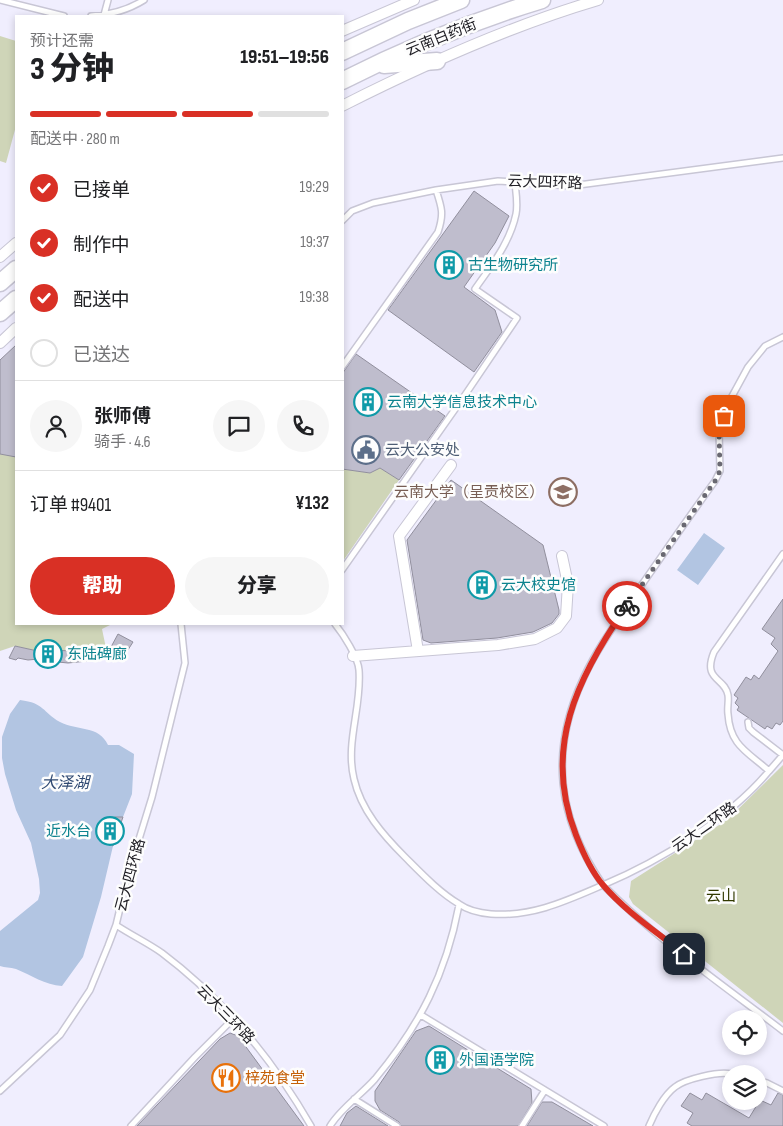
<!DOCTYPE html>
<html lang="zh">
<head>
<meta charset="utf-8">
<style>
	:root { --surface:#fff; --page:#f6f6f6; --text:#202124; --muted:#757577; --line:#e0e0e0; --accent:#d93025 }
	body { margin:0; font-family:"Sofia Sans Condensed","Noto Sans SC",sans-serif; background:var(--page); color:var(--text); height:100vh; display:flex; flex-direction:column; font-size:19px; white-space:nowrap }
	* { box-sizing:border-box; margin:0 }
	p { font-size:16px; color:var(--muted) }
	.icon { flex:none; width:28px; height:28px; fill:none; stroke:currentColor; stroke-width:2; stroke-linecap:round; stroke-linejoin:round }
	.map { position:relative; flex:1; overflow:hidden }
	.side { position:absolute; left:15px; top:15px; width:329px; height:610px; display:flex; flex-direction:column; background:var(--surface); border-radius:0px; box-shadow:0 2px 8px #0003 }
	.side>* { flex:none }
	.buttons { position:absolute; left:722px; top:1010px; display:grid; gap:10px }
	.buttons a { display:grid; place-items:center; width:45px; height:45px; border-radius:50%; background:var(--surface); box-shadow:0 2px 8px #0003; font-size:25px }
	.pin { position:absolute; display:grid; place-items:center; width:42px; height:42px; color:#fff; margin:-21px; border-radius:10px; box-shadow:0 2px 8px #0006 }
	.courier { position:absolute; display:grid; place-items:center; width:50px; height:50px; margin:-25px; border:4px solid #d93025; border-radius:50%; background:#fff; color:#222; box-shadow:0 1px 6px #0007 }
	.overview em { font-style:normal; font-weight:800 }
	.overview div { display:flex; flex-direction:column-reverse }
	.overview { display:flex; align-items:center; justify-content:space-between; height:85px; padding:0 15px }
	h1 { font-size:32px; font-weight:800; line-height:38px }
	.bar { display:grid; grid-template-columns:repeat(4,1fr); gap:8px 5px; align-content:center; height:60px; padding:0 15px }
	.bar i { height:6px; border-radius:4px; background:var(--line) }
	.bar .on { background:var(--accent) }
	.bar p { grid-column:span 4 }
	.line { display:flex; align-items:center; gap:12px; padding:0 15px; border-top:1px solid var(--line) }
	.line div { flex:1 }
	.round { display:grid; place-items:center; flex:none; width:52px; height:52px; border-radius:26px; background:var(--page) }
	ol { padding:0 15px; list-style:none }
	li { display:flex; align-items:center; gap:15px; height:55px }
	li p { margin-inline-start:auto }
	li .icon { padding:5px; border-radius:50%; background:var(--accent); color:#fff; stroke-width:4 }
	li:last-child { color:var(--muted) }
	li i { width:28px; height:28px; border:2px solid var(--line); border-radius:50% }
	.primary-button { display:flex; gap:10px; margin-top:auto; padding:10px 15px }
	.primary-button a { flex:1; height:58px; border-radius:30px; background:var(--accent); color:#fff; font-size:20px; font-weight:800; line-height:58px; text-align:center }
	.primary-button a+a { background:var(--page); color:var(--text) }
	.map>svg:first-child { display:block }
	.green { fill:#cfd5b8 }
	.water { fill:#b2c5e2 }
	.building { fill:#bfbdcd; stroke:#918f9d }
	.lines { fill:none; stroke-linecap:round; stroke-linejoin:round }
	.lane-casing { stroke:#c8c6d5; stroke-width:8 }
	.street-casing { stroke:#c8c6d5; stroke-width:12 }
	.primary-casing { stroke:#c8c6d5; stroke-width:19 }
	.lane { stroke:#fff; stroke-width:5 }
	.street { stroke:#fff; stroke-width:10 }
	.primary { stroke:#fff; stroke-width:16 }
	.done { stroke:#6a6972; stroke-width:5; stroke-dasharray:0 9 }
	.route { stroke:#d93025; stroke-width:6 }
	.labels { text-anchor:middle; stroke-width:5; stroke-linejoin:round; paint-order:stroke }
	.street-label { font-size:15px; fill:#222127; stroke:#fdfdfd }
	.culture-label { font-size:15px; fill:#0d838f; stroke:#fdfdfd; text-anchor:start }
	.service-label { font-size:15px; fill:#4e5e75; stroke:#fdfdfd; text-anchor:start }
	.education-label { font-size:15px; fill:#785e54; stroke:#fdfdfd; text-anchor:end }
	.park-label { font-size:15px; fill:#323900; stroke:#fdfdfd }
	.food-label { font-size:15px; fill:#c56008; stroke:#fdfdfd; text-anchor:start }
	.water-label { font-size:16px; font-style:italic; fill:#304a73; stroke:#fdfdfd }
</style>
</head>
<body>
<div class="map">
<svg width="783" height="1126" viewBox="0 0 783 1126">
	<rect width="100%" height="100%" fill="#f0eefe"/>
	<path class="green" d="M0,36l16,5v85l-10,37 -6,-2z
		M0,454l16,2v168h96l-10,5 4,19 -2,12 -21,-9 -50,-1 -18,-4 -15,5z
		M380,468l19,12 -56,81v-92l27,4z
		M783,765v258l-150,-119 -4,-7 2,-16 96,-61z"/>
	<path class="water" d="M704,533l21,15 -27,37 -21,-15z
		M20,700c25,3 22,12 40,22 17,9 39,3 48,23h11l15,9 -2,40 -9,23c-10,0 -15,2 -21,10l4,14 7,5 -12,51 -18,60 -21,29c-17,-1 -31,-11 -46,-17 -6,-2 -11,-1 -16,-3v-35l38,-31 2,-7 -1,-14 -8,-36 -15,-33 -11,-36 -3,-16v-21l8,-23z"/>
	<path class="building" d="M474,191l35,25 -14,27 -31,44 31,23 7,22 -28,40 -86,-62z
		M16,345v112l-16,-3v-94z
		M356,354l89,62 -46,64 -19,-12 -10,5 -28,-4v-95z
		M451,480l92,65 16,65v4l-7,9 -19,9 -36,6 -66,5 -8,-3 -16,-100z
		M783,599v122l-3,4 -4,-2 -4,6 -5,-3 -2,3 -28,-19 2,-3 -4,-4 3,-5 -4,-3 12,-18 5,3 3,-5 5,4 19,-28 -7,-7 4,-6 -13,-9z
		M118,634l15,8 -7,11 -15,-6z
		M15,646l18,4 50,1 4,10 -19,2 -10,-1 -9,-4 -21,2 -10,-2 -2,2 -7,-2z
		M115,817h8l-10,29 -8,-5 -3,-5v-9l5,-6z
		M429,1026l102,63 1,14 -14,23h-117l-2,-4 -19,-12 -5,-9v-10l41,-60z
		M230,1033l8,3 66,90h-167l83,-87z
		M690,1093l12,7 4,-7 43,25 11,-18 11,5 7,-12 5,2v31h-91l-5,-3 6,-10 -12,-7z
		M542,1102h10l41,24h-66z
		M356,1106l32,20h-48l7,-13z"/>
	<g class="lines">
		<defs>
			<path id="lane" d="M0,0l64,16
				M104,15l4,-15
				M91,16c18,-1 37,-6 53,-16
				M342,221l10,-10 21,-8 63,-13 62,-9 73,5 212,-28
				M342,367l96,-135c6,-18 4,-24 -2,-42
				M783,554l-69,98c-12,29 11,25 14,43 1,6 -1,13 0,19 2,32 20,38 41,57 -40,48 -109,90 -166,114 53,54 120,100 180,146
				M342,570l123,-175 52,-77 -42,-29c16,-23 35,-46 41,-75 2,-10 0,-21 -1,-31
				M335,624c8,10 23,33 24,46 3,37 -14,73 -5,109 7,31 29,56 51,78 17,17 34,35 54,47 10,7 20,9 32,10 41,3 75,-13 112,-29 -46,-67 -54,-134 -19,-208 14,-30 34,-57 52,-84 26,-37 52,-75 79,-112l5,-10 -1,-40 11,-31 18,-33 17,-21 18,-9
				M748,722l1,6 4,4 30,23
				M769,771l14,-16
				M116,925c15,10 32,18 46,28 61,46 111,107 149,173
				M421,1015l183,111
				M759,1081l8,2 16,8
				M0,1091l60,-56 30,-45 18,-44 8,-21 12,-50 24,-78 33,-134 -4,-39
				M354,1099l43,27
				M131,1126l64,-69 38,-38
				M330,1126c11,-18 31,-31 45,-47 45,-54 71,-105 84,-174
				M522,1126l23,-36
				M649,1126c5,-12 15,-31 26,-39 10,-8 44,-16 56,-13"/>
			<path id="street" d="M342,31l72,-31
				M342,106c83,-42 168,-80 256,-106
				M0,257l16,-14
				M0,343l16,-15
				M418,651l-19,-115 52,-71
				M353,656l145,-11 37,-6 22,-11 9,-12 2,-32 -6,-28"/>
			<path id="primary" d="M342,52l66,-31 53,-21
				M384,65l53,-4
				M342,81c65,-33 131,-60 200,-81
				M0,283l16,-14
				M0,313l16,-14"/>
		</defs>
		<use href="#lane" class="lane-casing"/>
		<use href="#street" class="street-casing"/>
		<use href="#primary" class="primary-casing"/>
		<use href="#lane" class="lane"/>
		<use href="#street" class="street"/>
		<use href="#primary" class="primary"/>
	</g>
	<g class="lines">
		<path class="done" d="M627,606l88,-125 5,-10 -1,-40 5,-15"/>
		<path class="route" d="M627,606c-50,71 -85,143 -51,229 7,18 15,36 27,50 23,27 54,47 81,69"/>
	</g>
	<defs>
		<symbol id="building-ring" viewBox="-11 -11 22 22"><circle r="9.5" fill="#fdfdfd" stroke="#0f9aa8" stroke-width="1.5"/><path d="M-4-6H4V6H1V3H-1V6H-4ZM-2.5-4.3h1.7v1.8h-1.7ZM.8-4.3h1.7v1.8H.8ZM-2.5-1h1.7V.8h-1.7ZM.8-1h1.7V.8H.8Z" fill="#0f9aa8"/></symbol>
		<symbol id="civic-ring" viewBox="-11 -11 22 22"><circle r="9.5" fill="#fdfdfd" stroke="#5c6f8a" stroke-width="1.5"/><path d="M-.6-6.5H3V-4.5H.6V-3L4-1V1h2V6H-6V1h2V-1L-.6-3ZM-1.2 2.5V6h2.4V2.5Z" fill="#5c6f8a"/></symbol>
		<symbol id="university-ring" viewBox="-11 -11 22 22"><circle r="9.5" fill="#fdfdfd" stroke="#8d6e63" stroke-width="1.5"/><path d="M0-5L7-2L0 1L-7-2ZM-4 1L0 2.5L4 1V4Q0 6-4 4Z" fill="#8d6e63"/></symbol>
		<symbol id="restaurant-ring" viewBox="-11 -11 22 22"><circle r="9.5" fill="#fdfdfd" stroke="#e8710a" stroke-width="1.5"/><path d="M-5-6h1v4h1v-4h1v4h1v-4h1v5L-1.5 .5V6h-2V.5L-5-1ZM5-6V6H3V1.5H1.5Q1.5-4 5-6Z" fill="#e8710a"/></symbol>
	</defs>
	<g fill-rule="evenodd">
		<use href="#building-ring" x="433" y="249" width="32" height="32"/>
		<use href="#building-ring" x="352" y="386" width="32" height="32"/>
		<use href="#civic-ring" x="350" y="434" width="32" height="32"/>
		<use href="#university-ring" x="547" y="476" width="32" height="32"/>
		<use href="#building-ring" x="466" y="569" width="32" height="32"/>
		<use href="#building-ring" x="32" y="638" width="32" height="32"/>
		<use href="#building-ring" x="94" y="815" width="32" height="32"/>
		<use href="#building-ring" x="424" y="1044" width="32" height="32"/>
		<use href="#restaurant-ring" x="210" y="1062" width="32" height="32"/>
	</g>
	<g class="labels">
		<g class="street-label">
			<text transform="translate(441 37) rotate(-22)" y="5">云南白药街</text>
			<text transform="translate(545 182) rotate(2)" y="5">云大四环路</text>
			<text transform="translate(704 827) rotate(-35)" y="5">云大二环路</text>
			<text transform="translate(130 875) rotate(-75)" y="5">云大四环路</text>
			<text transform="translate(226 1014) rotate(46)" y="5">云大三环路</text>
		</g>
		<g class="culture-label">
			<text x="468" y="270">古生物研究所</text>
			<text x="387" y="407">云南大学信息技术中心</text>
			<text x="501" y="590">云大校史馆</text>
			<text x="67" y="659">东陆碑廊</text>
			<text x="91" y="836" text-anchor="end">近水台</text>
			<text x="459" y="1065">外国语学院</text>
		</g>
		<g class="service-label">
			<text x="385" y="455">云大公安处</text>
		</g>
		<g class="education-label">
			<text x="544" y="497">云南大学（呈贡校区）</text>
		</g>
		<g class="park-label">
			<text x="721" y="901">云山</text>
		</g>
		<g class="food-label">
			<text x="245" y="1083">梓苑食堂</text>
		</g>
		<g class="water-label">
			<text x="65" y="788">大泽湖</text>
		</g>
	</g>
</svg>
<div class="buttons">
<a><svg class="icon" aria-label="locate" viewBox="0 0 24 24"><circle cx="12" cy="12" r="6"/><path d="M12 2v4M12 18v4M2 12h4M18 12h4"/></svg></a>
<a><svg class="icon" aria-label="layers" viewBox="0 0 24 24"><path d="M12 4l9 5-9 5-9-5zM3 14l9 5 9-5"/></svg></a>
</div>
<div class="pin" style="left:724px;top:416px;background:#ea580c"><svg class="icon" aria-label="bag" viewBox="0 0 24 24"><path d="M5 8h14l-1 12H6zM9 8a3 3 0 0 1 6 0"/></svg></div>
<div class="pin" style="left:684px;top:954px;background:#1f2937"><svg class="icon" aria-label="home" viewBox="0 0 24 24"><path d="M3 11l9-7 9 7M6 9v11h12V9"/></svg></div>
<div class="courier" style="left:627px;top:606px"><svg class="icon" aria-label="bike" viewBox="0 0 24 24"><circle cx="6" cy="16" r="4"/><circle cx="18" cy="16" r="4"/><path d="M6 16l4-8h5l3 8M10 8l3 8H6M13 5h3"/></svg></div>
<section class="side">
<div class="overview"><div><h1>3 分钟</h1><p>预计还需</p></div><em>19:51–19:56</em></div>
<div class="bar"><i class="on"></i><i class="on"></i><i class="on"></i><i></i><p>配送中 · 280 m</p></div>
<ol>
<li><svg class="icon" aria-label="check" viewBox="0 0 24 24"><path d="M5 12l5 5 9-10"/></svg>已接单<p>19:29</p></li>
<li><svg class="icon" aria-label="check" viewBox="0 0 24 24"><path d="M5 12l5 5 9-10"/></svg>制作中<p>19:37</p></li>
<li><svg class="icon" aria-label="check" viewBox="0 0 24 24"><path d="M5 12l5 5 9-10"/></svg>配送中<p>19:38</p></li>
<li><i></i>已送达</li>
</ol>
<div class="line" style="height:90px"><a class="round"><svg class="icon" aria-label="person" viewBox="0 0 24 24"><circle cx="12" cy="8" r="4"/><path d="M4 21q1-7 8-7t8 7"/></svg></a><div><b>张师傅</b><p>骑手 · 4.6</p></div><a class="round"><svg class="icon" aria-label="chat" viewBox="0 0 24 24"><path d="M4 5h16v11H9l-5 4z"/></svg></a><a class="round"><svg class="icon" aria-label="phone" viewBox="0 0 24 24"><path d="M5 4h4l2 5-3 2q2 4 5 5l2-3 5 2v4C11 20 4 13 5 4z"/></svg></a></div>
<div class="line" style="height:65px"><div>订单 #9401</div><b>¥132</b></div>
<div class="primary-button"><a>帮助</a><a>分享</a></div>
</section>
</div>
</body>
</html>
